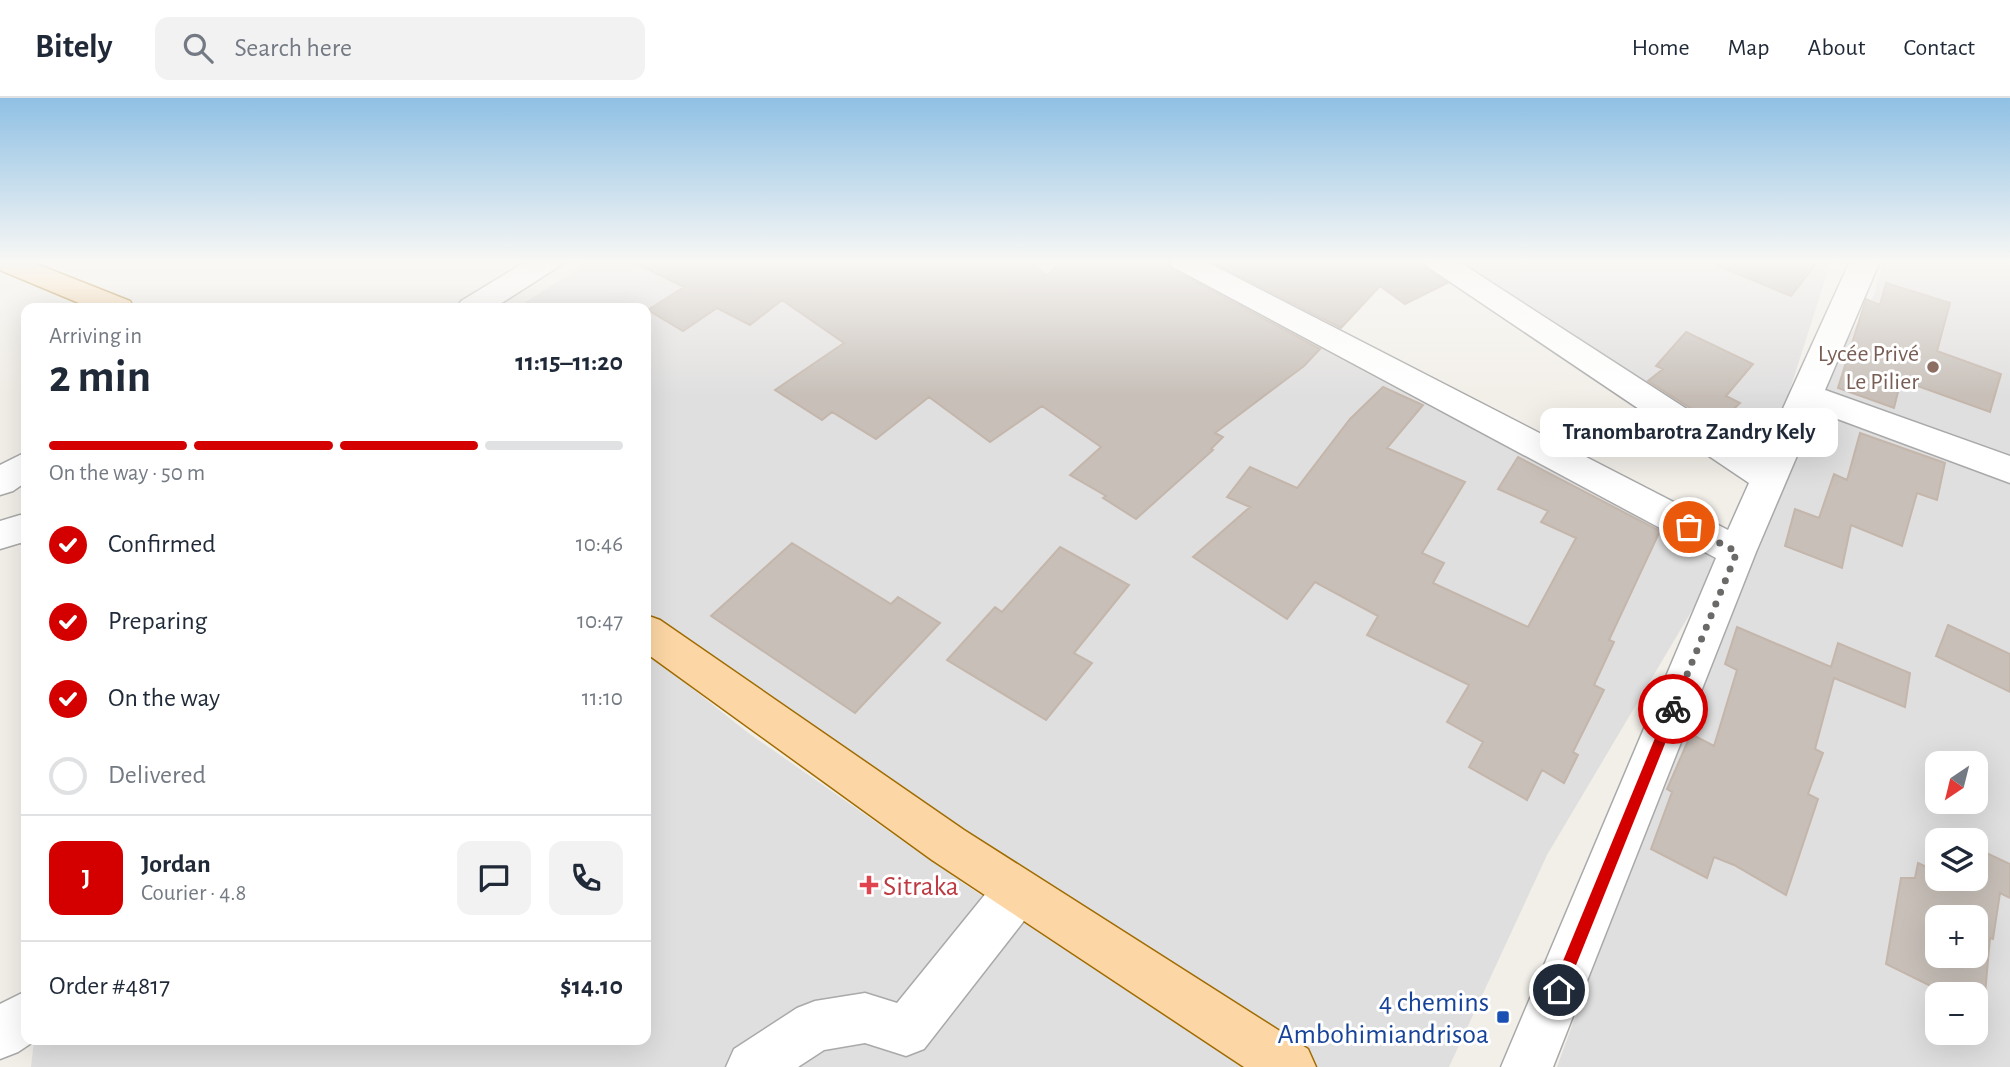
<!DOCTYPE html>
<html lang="en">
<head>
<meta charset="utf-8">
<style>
	:root { --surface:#fff; --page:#f2f2f3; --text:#1f2937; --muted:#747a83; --line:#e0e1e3; --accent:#d40000 }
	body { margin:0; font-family:"Alegreya Sans",sans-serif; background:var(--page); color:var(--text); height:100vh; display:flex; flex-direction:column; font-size:26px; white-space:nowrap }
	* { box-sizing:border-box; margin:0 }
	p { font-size:23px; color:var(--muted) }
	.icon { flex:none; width:38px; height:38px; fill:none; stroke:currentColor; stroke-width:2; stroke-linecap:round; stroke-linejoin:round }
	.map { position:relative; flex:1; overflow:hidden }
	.panel { position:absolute; left:21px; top:205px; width:630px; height:742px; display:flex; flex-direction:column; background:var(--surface); border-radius:14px; box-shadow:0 7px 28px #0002 }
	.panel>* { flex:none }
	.needle { width:46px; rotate:215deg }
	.controls { position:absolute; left:1925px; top:653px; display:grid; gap:14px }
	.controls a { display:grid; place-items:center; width:63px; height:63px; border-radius:14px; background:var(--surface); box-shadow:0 7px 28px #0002; font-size:35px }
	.pin { position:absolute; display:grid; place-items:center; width:60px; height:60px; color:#fff; margin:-30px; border:4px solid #fff; border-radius:50%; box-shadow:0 2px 7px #0007 }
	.courier { position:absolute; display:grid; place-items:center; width:70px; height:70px; margin:-35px; border:5px solid #d40000; border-radius:50%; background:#fff; color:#222; box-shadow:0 2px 9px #0007 }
	.bubble { position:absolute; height:49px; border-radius:14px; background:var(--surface); box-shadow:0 7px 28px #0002; font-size:23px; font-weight:600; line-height:49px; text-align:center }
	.overview em { font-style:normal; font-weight:600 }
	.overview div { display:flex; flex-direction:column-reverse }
	.overview { display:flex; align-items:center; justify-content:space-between; height:119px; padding:0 28px }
	h1 { font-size:46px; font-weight:600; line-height:52px }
	.bar { display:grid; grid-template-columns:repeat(4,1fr); gap:10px 7px; align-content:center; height:84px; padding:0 28px }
	.bar i { height:9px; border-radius:5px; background:var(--line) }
	.bar .current { background:var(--accent) }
	.bar p { grid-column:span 4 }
	.line { display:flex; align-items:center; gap:18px; padding:0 28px; border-top:2px solid var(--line) }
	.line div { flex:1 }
	.round { display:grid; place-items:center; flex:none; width:74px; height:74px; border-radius:14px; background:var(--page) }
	ol { padding:0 28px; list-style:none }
	li { display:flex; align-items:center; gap:21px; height:77px }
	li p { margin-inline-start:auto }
	li .icon { padding:7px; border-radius:50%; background:var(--accent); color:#fff; stroke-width:4 }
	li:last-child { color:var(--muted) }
	li i { width:38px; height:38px; border:4px solid var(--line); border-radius:50% }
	header { display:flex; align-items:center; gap:42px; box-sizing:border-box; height:98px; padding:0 35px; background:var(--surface); border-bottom:2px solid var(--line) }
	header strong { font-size:33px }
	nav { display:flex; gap:38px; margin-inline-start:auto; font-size:24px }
	.search { width:490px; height:63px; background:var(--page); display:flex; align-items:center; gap:18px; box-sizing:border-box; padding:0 24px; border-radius:14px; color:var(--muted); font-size:26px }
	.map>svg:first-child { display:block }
	.residential { fill:#e0dfdf; fill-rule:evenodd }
	.building { fill:#c7bfb8; stroke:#c4b6ab; stroke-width:2; fill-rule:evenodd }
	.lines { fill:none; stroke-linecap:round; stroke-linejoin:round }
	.minor-casing { stroke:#a9a9a9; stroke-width:3 }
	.major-casing { stroke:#a06b00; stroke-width:3 }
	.minor { fill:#fff; fill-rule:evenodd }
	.major { fill:#fcd6a4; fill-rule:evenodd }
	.route { fill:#d40000 }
	.done { stroke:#6b6a68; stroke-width:7; stroke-dasharray:0 12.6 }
	.education-dot { fill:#8d6e63; stroke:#fff; stroke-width:2.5 }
	.health-dot { fill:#e0444e; stroke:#fff; stroke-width:2.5 }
	.transit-dot { fill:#1a4fb4; stroke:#fff; stroke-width:2.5 }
	.labels { text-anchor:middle; stroke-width:6; stroke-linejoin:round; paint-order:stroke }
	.education-label { font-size:24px; fill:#785e54; stroke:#fff; text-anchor:end }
	.near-health-label { font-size:28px; fill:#be3a42; stroke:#fff; text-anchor:start }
	.near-transit-label { font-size:28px; fill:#164399; stroke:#fff; text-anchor:end }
</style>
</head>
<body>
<header>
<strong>Bitely</strong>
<div class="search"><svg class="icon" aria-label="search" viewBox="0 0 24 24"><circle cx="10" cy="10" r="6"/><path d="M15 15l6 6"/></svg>Search here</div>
<nav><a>Home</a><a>Map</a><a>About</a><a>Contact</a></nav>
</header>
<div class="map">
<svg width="2010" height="969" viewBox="0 0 2010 969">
	<rect width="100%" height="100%" fill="#f2efe9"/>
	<path class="residential" d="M591,163h567l278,149 290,143 -179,302 -98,212h-134l-384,-254 -285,-202v-303h-130z
		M1445,163h386l-66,207 -129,-80z
		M1883,163h127v202l-194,-71 58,-97z
		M1811,305l199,74v590h-453l111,-305zM1937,665h39v39h-39zM1937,742h39v38h-39zM1937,819h39v39h-39zM1937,896h39v38h-39z
		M646,554l101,80 216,151 280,184h-1212l3,-27h612z"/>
	<path class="building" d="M632,163h396l19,14 17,-14h101l7,8 148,80 -16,17 -89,67 8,4 -12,12 2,1 -77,69 -33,-21 3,-2 -36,-21 31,-28 -59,-41 -52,36 -61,-45 -53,42 -44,-27 -10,8 -47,-30 69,-47 -62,-43 -32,25 -33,-17 -34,23 -35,-21 36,-23z
		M1210,163h210l7,8 20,14 -42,21 -25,-18 -39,42z
		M1707,163h111l-27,35z
		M1886,185l64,20 -13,48 64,23 -11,38 -89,-32 -7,28 -56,-20 28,-89 14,6z
		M1686,234l67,32 -27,32 14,7 -23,22 -69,-44 15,-12 -7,-3z
		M1383,289l40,18 -36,43 78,34 -43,71 22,10 -11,20 95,44 48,-89 -35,-16 7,-11 -50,-22 20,-32 142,74 -51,109 5,2 -20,43 10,5 -31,62 5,3 -14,28 -22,-13 -15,30 -58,-33 14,-25 -36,-20 22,-37 -102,-50 11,-19 -63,-34 -28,37 -94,-62 57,-50 -23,-10 23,-30 47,21 53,-69z
		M1860,335l85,30 -8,37 -20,-7 -15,53 -51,-21 -9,43 -57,-22 10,-37 24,9 15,-44 13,6z
		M792,445l99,61 7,-7 42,26 -85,90 -144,-97z
		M1060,449l69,38 -55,68 18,10 -46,57 -99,-60 48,-53 7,5z
		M1948,527l62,29v38l-74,-36z
		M1737,529l94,40 7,-24 72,30 -5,34 -71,-29 -19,71 8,4 -15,41 10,5 -32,96 -52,-30 -20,-8 -7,21 -56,-29 21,-57 -5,-3 24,-55 23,12 23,-76 -12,-6z
		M1936,733l21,9h-20v38h39v-30l34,16v34l-10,-5 -7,46 -3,-1 -5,56h-38l-61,-30 15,-86h14l3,-15 13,6zM1937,819h39v39h-39z"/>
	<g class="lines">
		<defs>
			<path id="minor" d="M527,163h36l-5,6 -64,41h-37l4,-7z
				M1168,163h37l523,269 21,-47 -321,-216 -5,-6h35l303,196 89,-196h30l-55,129 185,66v27l-194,-72 -60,141 -203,515h-52l215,-509 -543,-291z
				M26,354v30l-13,9 -13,4v-30z
				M20,417l6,1v28l-6,-1 -20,6v-28z
				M1017,771l17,7 6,16 -6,16 -110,141 -18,7 -41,-13 -41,7 -26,17h-72l8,-18 63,-41 18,-7 50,-8 32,10 103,-127z
				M26,893v49h10l-18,12 -18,7v-55z"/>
			<path id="major" d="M0,163h29l101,40 4,7h-43l-91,-38z
				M646,517l14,5 304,210 344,219 8,18h-72l-312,-207 -286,-207z"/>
		</defs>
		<use href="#minor" class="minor-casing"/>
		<use href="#major" class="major-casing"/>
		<use href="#minor" class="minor"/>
		<use href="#major" class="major"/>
	</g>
	<linearGradient id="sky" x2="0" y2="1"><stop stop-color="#8fc0e4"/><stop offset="0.55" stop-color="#f9f8f5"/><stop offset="1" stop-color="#f9f8f5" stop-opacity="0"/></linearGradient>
	<rect width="2010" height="298" fill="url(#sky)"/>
	<path class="route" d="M1673,605l6,6 -115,286 -5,2 -5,-2 -3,-5 116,-281z"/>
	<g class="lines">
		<path class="done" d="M1673,611l64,-157 -48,-25"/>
	</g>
	<circle class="education-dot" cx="1933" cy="269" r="7"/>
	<path class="health-dot" d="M865.5 776.5h7v7h7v7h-7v7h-7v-7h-7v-7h7z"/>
	<rect class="transit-dot" x="1496" y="912" width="14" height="14" rx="3.5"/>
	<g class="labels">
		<g class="education-label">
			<text x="1919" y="263">Lycée Privé<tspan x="1919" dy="28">Le Pilier</tspan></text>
		</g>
		<g class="near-health-label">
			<text x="883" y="797">Sitraka</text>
		</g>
		<g class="near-transit-label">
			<text x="1489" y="913">4 chemins<tspan x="1489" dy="32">Ambohimiandrisoa</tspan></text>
		</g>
	</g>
</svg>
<div class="controls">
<a><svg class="needle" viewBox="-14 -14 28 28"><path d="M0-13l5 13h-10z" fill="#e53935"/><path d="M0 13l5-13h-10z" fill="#747a83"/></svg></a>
<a><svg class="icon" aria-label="layers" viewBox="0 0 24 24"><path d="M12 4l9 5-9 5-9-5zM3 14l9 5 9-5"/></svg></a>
<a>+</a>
<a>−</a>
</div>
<div class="pin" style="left:1689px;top:429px;background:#ea580c"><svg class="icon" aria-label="bag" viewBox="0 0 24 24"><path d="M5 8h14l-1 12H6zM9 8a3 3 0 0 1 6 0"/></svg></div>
<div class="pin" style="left:1559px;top:892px;background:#1f2937"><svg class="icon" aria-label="home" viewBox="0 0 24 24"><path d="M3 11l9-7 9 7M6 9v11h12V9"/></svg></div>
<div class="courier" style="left:1673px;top:611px"><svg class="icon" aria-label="bike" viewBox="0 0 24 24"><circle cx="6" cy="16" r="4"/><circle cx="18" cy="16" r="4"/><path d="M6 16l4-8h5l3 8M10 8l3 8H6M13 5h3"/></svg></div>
<div class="bubble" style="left:1540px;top:310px;width:298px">Tranombarotra Zandry Kely</div>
<section class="panel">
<div class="overview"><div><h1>2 min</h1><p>Arriving in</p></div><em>11:15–11:20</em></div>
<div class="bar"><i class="current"></i><i class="current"></i><i class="current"></i><i></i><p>On the way · 50 m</p></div>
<ol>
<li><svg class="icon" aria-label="check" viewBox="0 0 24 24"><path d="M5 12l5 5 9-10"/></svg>Confirmed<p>10:46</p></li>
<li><svg class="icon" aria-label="check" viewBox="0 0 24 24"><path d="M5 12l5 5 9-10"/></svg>Preparing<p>10:47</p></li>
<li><svg class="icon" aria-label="check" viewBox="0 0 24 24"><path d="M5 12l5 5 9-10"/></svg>On the way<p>11:10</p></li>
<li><i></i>Delivered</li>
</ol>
<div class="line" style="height:126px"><b class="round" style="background:var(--accent);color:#fff">J</b><div><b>Jordan</b><p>Courier · 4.8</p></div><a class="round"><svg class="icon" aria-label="chat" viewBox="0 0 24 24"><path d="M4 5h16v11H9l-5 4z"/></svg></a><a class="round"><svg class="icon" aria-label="phone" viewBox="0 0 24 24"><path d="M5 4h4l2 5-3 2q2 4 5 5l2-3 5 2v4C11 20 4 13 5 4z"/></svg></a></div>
<div class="line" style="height:91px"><div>Order #4817</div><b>$14.10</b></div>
</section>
</div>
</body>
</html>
